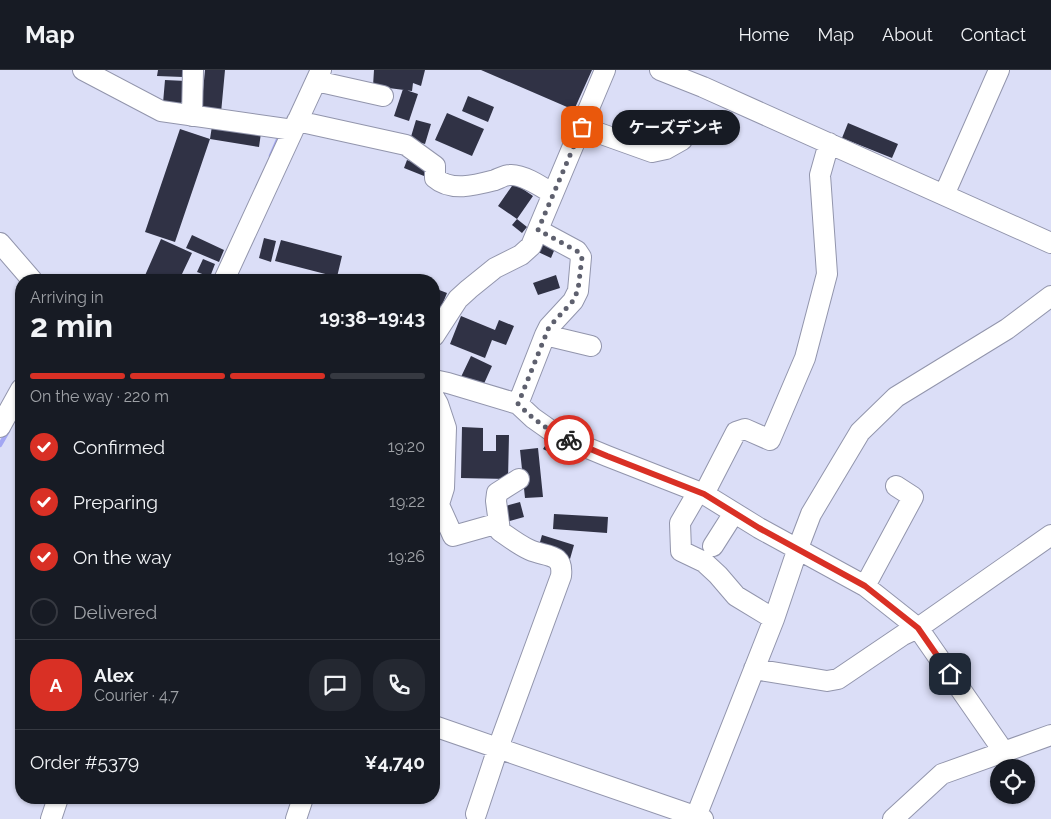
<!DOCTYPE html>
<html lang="en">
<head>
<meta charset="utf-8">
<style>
	:root { --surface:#171b24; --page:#242831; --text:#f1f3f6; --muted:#9ea1a6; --line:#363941; --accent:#d93025 }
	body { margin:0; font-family:Raleway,"Noto Sans JP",sans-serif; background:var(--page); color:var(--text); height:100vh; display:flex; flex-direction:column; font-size:19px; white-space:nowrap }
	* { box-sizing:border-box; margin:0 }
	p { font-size:16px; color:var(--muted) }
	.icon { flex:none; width:28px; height:28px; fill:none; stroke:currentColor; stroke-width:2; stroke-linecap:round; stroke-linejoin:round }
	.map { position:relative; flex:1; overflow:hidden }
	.side { position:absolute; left:15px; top:204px; width:425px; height:530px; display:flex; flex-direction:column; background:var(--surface); border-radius:20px; box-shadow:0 1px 4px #0004 }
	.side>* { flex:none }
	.fabs { position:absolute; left:990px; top:689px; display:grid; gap:10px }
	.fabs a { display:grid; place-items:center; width:45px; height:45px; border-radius:50%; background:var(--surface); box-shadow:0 1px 4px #0004; font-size:25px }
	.pin { position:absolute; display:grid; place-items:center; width:42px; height:42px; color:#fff; margin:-21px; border-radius:10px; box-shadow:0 2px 8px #0006 }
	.courier { position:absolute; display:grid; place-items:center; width:50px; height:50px; margin:-25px; border:4px solid #d93025; border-radius:50%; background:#fff; color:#222; box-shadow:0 1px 6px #0007 }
	.bubble { position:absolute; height:35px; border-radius:18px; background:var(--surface); box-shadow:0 1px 4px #0004; font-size:16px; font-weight:700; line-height:35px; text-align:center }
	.summary em { font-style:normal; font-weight:700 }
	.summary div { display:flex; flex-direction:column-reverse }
	.summary { display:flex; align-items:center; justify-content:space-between; height:85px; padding:0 15px }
	h1 { font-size:32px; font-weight:700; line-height:38px }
	.bar { display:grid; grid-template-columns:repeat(4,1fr); gap:8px 5px; align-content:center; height:60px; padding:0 15px }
	.bar i { height:6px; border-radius:4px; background:var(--line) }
	.bar .current { background:var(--accent) }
	.bar p { grid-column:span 4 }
	.line { display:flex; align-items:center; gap:12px; padding:0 15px; border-top:1px solid var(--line) }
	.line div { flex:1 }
	.round { display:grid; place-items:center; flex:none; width:52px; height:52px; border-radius:20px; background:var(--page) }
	ol { padding:0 15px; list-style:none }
	li { display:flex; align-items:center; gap:15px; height:55px }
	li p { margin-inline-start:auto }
	li .icon { padding:5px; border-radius:50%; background:var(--accent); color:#fff; stroke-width:4 }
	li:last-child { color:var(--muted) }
	li i { width:28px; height:28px; border:2px solid var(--line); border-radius:50% }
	header { display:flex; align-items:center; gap:30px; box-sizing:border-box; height:70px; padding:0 25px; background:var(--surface); border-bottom:1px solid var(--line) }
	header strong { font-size:24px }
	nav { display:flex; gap:28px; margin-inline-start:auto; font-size:18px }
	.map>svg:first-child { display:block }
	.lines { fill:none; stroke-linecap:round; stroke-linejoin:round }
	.stream { stroke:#a3a7f3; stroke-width:4.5 }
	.building { fill:#303245 }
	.minor-casing { stroke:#9295ac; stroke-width:22 }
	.minor { stroke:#fff; stroke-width:20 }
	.done { stroke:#5e606e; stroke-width:5; stroke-dasharray:0 9 }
	.route { stroke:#d93025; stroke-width:6 }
</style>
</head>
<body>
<header>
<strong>Map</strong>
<nav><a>Home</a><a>Map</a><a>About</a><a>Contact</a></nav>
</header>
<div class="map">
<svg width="1051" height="749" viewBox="0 0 1051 749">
	<rect width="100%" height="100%" fill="#dbdef7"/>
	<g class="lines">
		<path class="stream" d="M271,86l10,-23
			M0,375l8,-14"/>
	</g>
	<path class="building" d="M158,0h26l-1,7 -26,-1z
		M205,0h20l-4,43 -20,-1z
		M374,0h51l-4,16 -8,-3 -1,8 -39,-5z
		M481,0h111l-18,40z
		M165,10l21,1 -1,23 -22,-1z
		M403,19l15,5 -9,27 -15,-5z
		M468,26l26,11 -6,15 -26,-11z
		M447,43l37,16 -12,27 -37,-16z
		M416,50l15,4 -6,20 -15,-4z
		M848,53l50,21 -6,14 -50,-20z
		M212,56l49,7 -2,14 -49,-8z
		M180,59l30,10 -35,103 -30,-10z
		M407,90l25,10 -3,8 -25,-10z
		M514,113l19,13 -16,23 10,8 -5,6 -10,-8 5,-6 -19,-13z
		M192,165l32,15 -5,12 -33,-14z
		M264,168l12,3 -5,21 -12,-4z
		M161,169l31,14 -10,21 8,4 -1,2h-46z
		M541,169l15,7 -5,12 -15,-7z
		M281,170l61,16 -5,21 -62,-16z
		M203,189l12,5 -5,13 -13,-5z
		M556,205l4,13 -22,7 -5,-12z
		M434,218l13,5 -13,32z
		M461,246l34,14 4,-10 15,6 -8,19 -14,-5 -7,18 -35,-14z
		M471,286l21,10 -10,22 -22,-9z
		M462,357l21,1v23h13v-16h13l-1,44 -47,-1z
		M550,368l19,10 -6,11 -20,-10z
		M538,378l5,49 -18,1 -5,-48z
		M520,432l4,15 -18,5 -4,-15z
		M554,444l54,3 -1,16 -54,-4z
		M542,465l32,10 -4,14 -32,-10z"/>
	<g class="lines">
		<defs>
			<path id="minor" d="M83,0l78,41 132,19
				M660,0l43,17 348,156
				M316,11l67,15
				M192,46l1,-46
				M297,51l109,24 29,21v12c16,14 41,7 60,2 5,-2 10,-5 15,-5 13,-1 32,12 43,19
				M582,57l70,25 14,-3 16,-9
				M944,125l55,-125
				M538,160l39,21 4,6 -3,34 -5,10 -24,26 -4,8 46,11
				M0,173l32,37
				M224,210l97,-210
				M434,266l24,-37 11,-10 26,-21 26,-13 10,-9 74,-176
				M434,310l14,3 70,21 15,14 17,12 28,14 29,12 97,38 55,34 106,58 53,42 86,124
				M434,327l4,7 8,24 -2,60 -10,32
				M518,334l27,-69
				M0,357l21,-38
				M698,422l-18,31 1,28 23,11 14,13 18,21 38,23
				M704,424l32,-62 9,-3 25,11 35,-82 22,-84 -7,-99 9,-32
				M439,435l14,31 46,-13
				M713,476l21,-33
				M865,516l48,-89 -17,-11
				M754,599l73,12 11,-2 65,-44 15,-7 133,-93
				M434,656l269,93
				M476,744l22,-66 63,-172c3,-24 -16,-19 -31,-26 -11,-5 -20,-12 -30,-19l-4,-30 1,-8 22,-14
				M51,749l7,-21
				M296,749l7,-21
				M695,749l79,-200 24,-71 13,-34 49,-82 36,-35 111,-68 44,-33
				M893,749l49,-45 109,-39"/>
		</defs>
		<use href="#minor" class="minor-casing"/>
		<use href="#minor" class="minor"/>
	</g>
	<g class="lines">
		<path class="done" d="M569,370c-21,-10 -34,-19 -51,-36l31,-77 24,-26 5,-11 4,-33 -5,-6 -39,-21 44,-103"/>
		<path class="route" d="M569,370l38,16 97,38 55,34 106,58 53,42 32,46"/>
	</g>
</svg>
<div class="fabs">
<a><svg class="icon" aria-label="locate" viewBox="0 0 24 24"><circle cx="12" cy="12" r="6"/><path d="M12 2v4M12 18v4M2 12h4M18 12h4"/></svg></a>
</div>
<div class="pin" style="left:582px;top:57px;background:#ea580c"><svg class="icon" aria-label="bag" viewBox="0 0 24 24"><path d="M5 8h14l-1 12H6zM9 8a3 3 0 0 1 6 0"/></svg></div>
<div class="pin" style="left:950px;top:604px;background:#1f2937"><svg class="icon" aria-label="home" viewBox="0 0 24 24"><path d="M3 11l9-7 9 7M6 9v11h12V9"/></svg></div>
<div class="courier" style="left:569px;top:370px"><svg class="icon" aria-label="bike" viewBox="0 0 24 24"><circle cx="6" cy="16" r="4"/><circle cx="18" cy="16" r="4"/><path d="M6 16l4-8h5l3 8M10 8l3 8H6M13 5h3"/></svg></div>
<div class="bubble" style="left:612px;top:40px;width:128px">ケーズデンキ</div>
<section class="side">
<div class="summary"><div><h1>2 min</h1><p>Arriving in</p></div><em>19:38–19:43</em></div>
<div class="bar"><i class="current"></i><i class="current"></i><i class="current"></i><i></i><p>On the way · 220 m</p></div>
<ol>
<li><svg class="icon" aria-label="check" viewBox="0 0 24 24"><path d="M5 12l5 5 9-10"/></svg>Confirmed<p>19:20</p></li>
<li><svg class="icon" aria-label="check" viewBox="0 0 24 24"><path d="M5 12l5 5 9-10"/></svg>Preparing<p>19:22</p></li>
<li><svg class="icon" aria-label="check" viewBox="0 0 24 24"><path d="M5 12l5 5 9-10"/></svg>On the way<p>19:26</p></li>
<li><i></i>Delivered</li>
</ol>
<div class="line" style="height:90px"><b class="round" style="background:var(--accent);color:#fff">A</b><div><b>Alex</b><p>Courier · 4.7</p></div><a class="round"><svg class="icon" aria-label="chat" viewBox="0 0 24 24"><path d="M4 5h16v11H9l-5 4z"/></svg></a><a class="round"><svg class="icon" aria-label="phone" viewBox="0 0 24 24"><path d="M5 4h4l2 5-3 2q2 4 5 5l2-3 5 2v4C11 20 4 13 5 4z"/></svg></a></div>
<div class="line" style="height:65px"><div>Order #5379</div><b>¥4,740</b></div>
</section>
</div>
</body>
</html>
